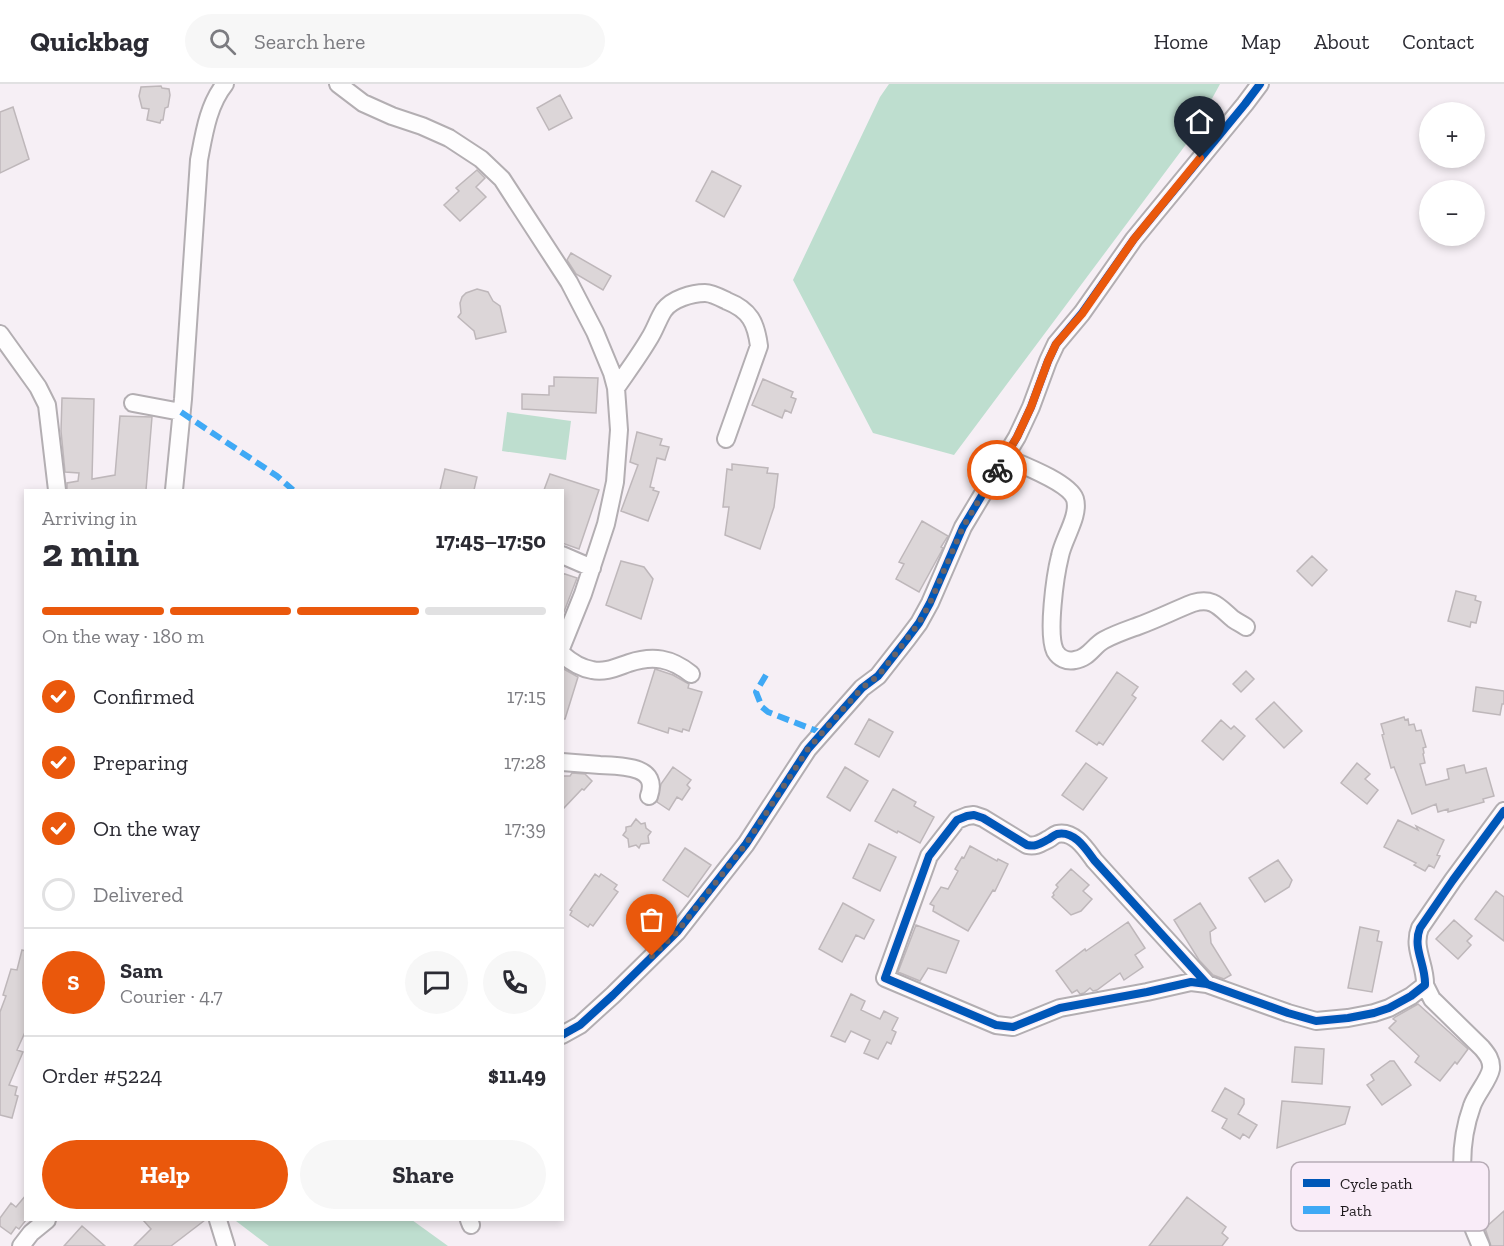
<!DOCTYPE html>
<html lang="en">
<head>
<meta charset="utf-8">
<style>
	:root { --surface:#fff; --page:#f7f7f7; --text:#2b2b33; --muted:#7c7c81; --line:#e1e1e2; --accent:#ea580c }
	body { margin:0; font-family:"Zilla Slab",serif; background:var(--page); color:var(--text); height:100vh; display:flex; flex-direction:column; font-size:22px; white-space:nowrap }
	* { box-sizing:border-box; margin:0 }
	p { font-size:20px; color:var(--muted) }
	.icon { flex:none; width:33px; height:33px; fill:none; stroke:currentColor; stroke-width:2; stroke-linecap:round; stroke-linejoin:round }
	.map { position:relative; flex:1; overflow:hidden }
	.drawer { position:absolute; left:24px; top:405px; width:540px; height:732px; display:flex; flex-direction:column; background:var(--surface); border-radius:0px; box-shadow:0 3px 9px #0003 }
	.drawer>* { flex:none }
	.controls { position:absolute; left:1419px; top:18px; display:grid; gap:12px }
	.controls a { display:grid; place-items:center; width:66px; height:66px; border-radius:50%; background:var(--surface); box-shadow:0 3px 9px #0003; font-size:30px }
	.pin { position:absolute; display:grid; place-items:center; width:51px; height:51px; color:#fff; margin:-62px -26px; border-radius:50% 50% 50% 0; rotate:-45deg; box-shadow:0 0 6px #0007 }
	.pin .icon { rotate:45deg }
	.courier { position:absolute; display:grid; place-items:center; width:60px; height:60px; margin:-30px; border:4px solid #ea580c; border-radius:50%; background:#fff; color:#222; box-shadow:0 2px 8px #0007 }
	.summary em { font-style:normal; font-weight:700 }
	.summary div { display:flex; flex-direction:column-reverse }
	.summary { display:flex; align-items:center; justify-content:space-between; height:102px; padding:0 18px }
	h1 { font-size:39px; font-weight:700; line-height:45px }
	.bar { display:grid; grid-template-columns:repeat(4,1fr); gap:9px 6px; align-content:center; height:72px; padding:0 18px }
	.bar i { height:8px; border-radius:4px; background:var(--line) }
	.bar .active { background:var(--accent) }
	.bar p { grid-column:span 4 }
	.line { display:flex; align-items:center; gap:15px; padding:0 18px; border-top:2px solid var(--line) }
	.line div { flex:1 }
	.round { display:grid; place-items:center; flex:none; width:63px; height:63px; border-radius:32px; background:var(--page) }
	ol { padding:0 18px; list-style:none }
	li { display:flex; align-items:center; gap:18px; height:66px }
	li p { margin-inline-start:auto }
	li .icon { padding:6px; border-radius:50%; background:var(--accent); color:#fff; stroke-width:4 }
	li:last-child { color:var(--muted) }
	li i { width:33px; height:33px; border:3px solid var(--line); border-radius:50% }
	.button { display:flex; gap:12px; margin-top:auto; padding:12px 18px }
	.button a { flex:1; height:69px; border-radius:36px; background:var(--accent); color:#fff; font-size:24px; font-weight:700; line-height:69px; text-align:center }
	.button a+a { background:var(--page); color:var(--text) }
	header { display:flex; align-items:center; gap:36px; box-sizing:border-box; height:84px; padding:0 30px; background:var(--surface); border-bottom:2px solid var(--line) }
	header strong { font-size:28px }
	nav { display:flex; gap:33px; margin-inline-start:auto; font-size:21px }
	.search { width:420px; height:54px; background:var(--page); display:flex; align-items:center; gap:15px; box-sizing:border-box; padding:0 21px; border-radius:33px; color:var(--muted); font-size:22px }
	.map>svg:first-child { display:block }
	.green { fill:#bedecf }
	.building { fill:#dcd6d8; stroke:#beb7ba; stroke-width:1.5 }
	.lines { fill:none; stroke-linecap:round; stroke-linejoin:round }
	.street-casing { stroke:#b3aeb2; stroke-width:20 }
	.street { stroke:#fefdfe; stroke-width:16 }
	.quiet { stroke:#3fa9f5; stroke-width:6; stroke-dasharray:12 6; stroke-linecap:butt }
	.cycleway-casing { stroke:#f9ecf8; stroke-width:11 }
	.cycleway { stroke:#0057b8; stroke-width:8 }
	.done { stroke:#696368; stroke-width:6; stroke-dasharray:0 10.8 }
	.route { stroke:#ea580c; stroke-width:8 }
	.key { fill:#f9ecf8; stroke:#b7acb6; stroke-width:1.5 }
	.key-label { font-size:16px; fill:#1d181c }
</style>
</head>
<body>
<header>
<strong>Quickbag</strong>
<div class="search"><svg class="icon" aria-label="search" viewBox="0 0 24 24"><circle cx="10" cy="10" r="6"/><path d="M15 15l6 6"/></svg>Search here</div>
<nav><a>Home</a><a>Map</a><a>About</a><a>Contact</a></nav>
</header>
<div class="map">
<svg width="1504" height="1162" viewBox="0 0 1504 1162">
	<rect width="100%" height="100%" fill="#f6eff5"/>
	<path class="green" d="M889,0h331l-30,55 -236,316 -81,-22 -80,-153 87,-183z
		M507,328l64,9 -5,39 -64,-9z
		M236,1136h176l36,26h-179l-33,-25z"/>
	<path class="building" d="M161,2l1,2 7,1 1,6 -2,12 -3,1 -2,12h-2l-1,3 -13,-3 2,-11 -7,-1 -3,-12 2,-9z
		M560,11l12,23 -23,12 -12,-22z
		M13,23l16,52 -29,14v-61z
		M477,86l8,8 -9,9 10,10 -26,24 -16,-16 15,-14 -3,-3z
		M712,87l29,15 -17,31 -28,-16z
		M571,169l40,23 -8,14 -27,-16 -9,-14z
		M477,205l11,3 5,9 7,5 6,26 -30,7 -2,-8 -16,-14 3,-4 -1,-10 2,-6 4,-4z
		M554,293l44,1 -2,35 -74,-4v-15l27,1v-9h5z
		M763,295l30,13 -2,5 5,2 -5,14 -6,-3 -3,8 -30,-13z
		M62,314l32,1 -2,80 23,-4 5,-59 32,1 -6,73h-79v-7l11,-2 1,-8 -14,-1 -4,-41z
		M637,348l25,7 -2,6 9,2 -4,13 -8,-2 -7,29 4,1 -1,2 6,2 -11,29 -27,-10 17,-46 -8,-3z
		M732,380l36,4 -1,5 11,1 -4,33 -14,42 -35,-14 4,-28h-6l4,-38 5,1z
		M445,385l32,8 -3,13h-34z
		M550,390l49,16 -20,59 -17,-6v-53h-18z
		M922,437l26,15 -7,11 2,1 -2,4 -22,40 -23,-13 8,-15 -5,-2z
		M1312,472l15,14 -15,16 -15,-15z
		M621,477l23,6 9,12 -12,40 -35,-14z
		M562,489l15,5 -15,39z
		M1456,507l20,5 -1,4 6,2 -5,21 -5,-1 -1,5 -22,-6z
		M562,584l16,9 -13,42h-3z
		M655,585l18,6 16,9 -1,4 14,4 -13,39 -6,-2 -1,3 -13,-4 -1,5 -30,-10z
		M1246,587l8,8 -13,13 -8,-8z
		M1117,588l21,15 -6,8 4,3 -33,47 -4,-3 -2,3 -21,-14z
		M1476,603l28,4v13h-2l-2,11 -27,-4z
		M1274,618l28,29 -18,17 -28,-29z
		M1404,633l1,3 3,-1 1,6 5,-1 2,7 5,-1 5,17 -3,1 1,5 -1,1 2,9 -5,1 6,21 23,-6 -2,-10 17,-4 2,8 20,-5 8,28 -11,3 1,3 -36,10v-3l-10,3 -2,-8 -24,10 -18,-47 -3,1 -9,-33 2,-1 -3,-10z
		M869,635l24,13 -14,25 -24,-13z
		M1221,636l10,9 3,-3 11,10 -22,24 -21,-19z
		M1086,679l21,15 -24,32 -21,-15z
		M1357,679l13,11 -5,5 13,11 -11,14 -26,-21z
		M673,683l18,13 -4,5 3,3 -8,12 -5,-3 -8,13 -12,-8 4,-18z
		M845,683l23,14 -18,30 -23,-14z
		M572,689l13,1 7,7 -8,9 -2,-1 -20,21v-34h8z
		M893,705l23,13 -2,4 20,11 -14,26 -22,-12 -1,2 -22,-12z
		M636,735l5,5 4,-1 1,5 5,4 -3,4 1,7 -8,1 -2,4 -3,-3 -7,2 -1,-8 -5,-4 3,-4v-4l5,-1z
		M1398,736l20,10 -2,-4 28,14 -7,15 3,1 -6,12 -5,-3 -4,6 -11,-6 2,-2 -32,-16z
		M869,760l27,13 -16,34 -27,-13z
		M970,762l27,15 1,-2 10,5 -13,27 -2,-1 -25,41 -35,-20 1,-5 -4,-2 11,-17 7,2 10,-18 -3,-2 7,-12 2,1z
		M685,764l26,17 -23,32 -25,-17z
		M1278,776l14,20 -3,7 -24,15 -16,-24z
		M1071,785l18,16 -6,6 9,8 -11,12 -10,4 -19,-18 2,-2 -1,-2 5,-6 -2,-2z
		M595,790l4,3 2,-3 16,11 -3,4 4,3 -25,34 -3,-2 -2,3 -18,-12 2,-4 -2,-1z
		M1496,807l8,6v44l-29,-22z
		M843,819l31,17 -10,19 -8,-4 -14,27 -23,-13z
		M1200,819l16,25 -6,4 1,11 20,32 -7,4 -11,-4 -14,-15 -25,-40z
		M1454,836l18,16 -5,5 4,4 -13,14 -22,-20z
		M1128,838l17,26 -10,7 8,12 -19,13 -4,-7 -23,17 -4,1 -3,-3 -6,5 -4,1 -3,-4 -5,3 -16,-22 29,-22 1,2z
		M916,841l43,16 -13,32 -18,-5 -8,13 -22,-9z
		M1360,843l19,4 -2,10 5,1 -10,50 -24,-4z
		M22,866l4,1v79l-9,20 6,2 -14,33 8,2 -2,8 3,1 -6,22 -12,-3v-103l6,-16 -3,-1 8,-26 6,1z
		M851,910l14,7 -4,9 19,9 4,-8 14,7 -6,12 4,2 -5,12 -4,-2 -9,17 -14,-6 6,-13 -19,-9 -6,11 -14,-6z
		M1418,920l50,45 -11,15 -2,-2 -15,19 -25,-19 4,-6 -30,-28 7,-7 -3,-2 2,-2z
		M1295,963l29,2 -2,35 -30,-2z
		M1390,977h4l17,24 -29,20 -15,-20 7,-5 -3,-5z
		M1225,1004l19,11v5l-6,10 19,11 -8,13 -6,-4 -3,5 -18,-11 5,-9 -15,-8z
		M1282,1017l14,1 54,5 -5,17 -68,24z
		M26,1111v25l-7,9 -3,-2 -5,7 -11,-8v-8l11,-15 5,4z
		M1187,1113l39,30 -4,6 6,5 -6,8h-73z
		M1504,1127v35h-13l-6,-18z
		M143,1136h62l-34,26h-37l17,-17z
		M82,1142l23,20h-41z"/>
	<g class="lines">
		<defs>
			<path id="street" d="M338,0l25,19 29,13 30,10 27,12 32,21 21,20 67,103 26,50 17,41 4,15 3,42 -4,52 -9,42 -23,70 -21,52
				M0,250l38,53 9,18 10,85
				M616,304c11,-16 23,-32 33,-49 6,-9 9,-20 15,-29 8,-11 28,-17 41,-17 7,0 16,5 22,8 23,9 29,22 32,45l-33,93
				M133,319l48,9
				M1004,373c16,7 65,25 71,42 5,17 -12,40 -15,57 -5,20 -13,78 -5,95 4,7 12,11 20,9 14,-2 18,-14 29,-20 11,-6 23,-10 34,-14 19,-7 37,-16 55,-23 20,-6 26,4 40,16 4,3 9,5 13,8
				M174,406l9,-91 16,-239c5,-26 9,-55 26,-76
				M562,471l30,13
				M562,570c9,8 18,14 30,16 13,3 25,-3 37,-7 24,-8 42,-5 62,11
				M562,678c13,1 26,2 38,3 20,1 60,0 49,31
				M1207,900l-113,-124c-8,-11 -20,-30 -37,-26 -3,1 -5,3 -8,5 -8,4 -13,8 -22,6l-44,-27 -9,-3 -7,1 -10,4 -28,36 -44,122 111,47 17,2 47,-19 87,-16 44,-10 16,2 81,29 28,8 32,-3 26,-5 15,-5 22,-12 14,-11c1,-20 -13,-37 -5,-57l33,-48 51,-69
				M1425,901l7,14 50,49c5,6 10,12 9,21 -2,11 -15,25 -19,37 -16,44 -12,98 9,140
				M562,951l18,-10 33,-30 64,-63 69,-88 62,-95 54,-61 16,-12 29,-37 12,-16 11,-20 33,-76 54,-90 14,-30 17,-46 8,-17 26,-31 52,-74 111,-135 15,-20
				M218,1136l8,26
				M469,1136l2,5
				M21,1162l10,-13 16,-13"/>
		</defs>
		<use href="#street" class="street-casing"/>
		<use href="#street" class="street"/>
		<path class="quiet" d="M181,328l96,64 16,14
			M766,591l-10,17 6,15 6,5 54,21"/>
		<defs>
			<path id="cycleway" d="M1207,900l-113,-124c-8,-11 -20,-30 -37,-26 -3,1 -5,3 -8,5 -8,4 -13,8 -22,6l-44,-27 -9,-3 -7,1 -10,4 -28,36 -44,122 111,47 17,2 47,-19 87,-16 44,-10 16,2 81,29 28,8 32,-3 26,-5 15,-5 22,-12 14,-11c1,-20 -13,-37 -5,-57l33,-48 51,-69
				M562,951l18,-10 33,-30 64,-63 69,-88 62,-95 54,-61 16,-12 29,-37 12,-16 11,-20 33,-76 54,-90 14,-30 17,-46 8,-17 26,-31 52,-74 111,-135 15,-20"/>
		</defs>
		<use href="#cycleway" class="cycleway-casing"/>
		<use href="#cycleway" class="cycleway"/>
	</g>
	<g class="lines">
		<path class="done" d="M652,872l25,-24 69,-88 62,-95 54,-61 16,-12 16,-20 25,-33 11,-20 33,-76 34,-57"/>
		<path class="route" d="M997,386l20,-33 14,-30 17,-46 8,-17 26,-30 52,-75 66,-81"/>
	</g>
	<rect x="1291" y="1078" width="198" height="69" rx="9" class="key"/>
	<rect x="1303" y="1095" width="27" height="8" fill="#0057b8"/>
	<rect x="1303" y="1122" width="27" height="8" fill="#3fa9f5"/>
	<g class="key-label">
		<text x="1340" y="1105">Cycle path</text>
		<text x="1340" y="1132">Path</text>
	</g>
</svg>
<div class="controls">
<a>+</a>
<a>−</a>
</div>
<div class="pin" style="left:652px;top:872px;background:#ea580c"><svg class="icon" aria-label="bag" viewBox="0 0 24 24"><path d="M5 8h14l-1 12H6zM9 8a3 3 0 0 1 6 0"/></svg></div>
<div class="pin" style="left:1200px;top:74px;background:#1f2937"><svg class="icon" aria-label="home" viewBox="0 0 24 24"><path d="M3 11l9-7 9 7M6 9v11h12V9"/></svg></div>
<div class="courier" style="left:997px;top:386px"><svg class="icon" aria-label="bike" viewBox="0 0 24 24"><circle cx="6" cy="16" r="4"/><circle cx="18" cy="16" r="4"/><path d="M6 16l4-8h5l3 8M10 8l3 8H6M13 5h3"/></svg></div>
<section class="drawer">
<div class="summary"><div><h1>2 min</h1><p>Arriving in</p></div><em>17:45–17:50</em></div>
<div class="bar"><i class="active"></i><i class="active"></i><i class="active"></i><i></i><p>On the way · 180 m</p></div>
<ol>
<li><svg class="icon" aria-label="check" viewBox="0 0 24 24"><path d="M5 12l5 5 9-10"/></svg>Confirmed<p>17:15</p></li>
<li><svg class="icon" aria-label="check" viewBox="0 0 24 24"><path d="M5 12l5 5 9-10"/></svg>Preparing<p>17:28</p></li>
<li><svg class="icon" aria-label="check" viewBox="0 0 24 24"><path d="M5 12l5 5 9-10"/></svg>On the way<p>17:39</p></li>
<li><i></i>Delivered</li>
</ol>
<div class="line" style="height:108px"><b class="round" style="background:var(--accent);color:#fff">S</b><div><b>Sam</b><p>Courier · 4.7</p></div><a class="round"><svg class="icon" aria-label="chat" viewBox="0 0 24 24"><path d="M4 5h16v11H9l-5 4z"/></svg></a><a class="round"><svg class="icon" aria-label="phone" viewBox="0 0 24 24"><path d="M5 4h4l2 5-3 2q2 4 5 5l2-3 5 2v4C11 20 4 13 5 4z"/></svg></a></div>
<div class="line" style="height:78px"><div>Order #5224</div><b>$11.49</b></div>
<div class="button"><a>Help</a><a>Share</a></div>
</section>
</div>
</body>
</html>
